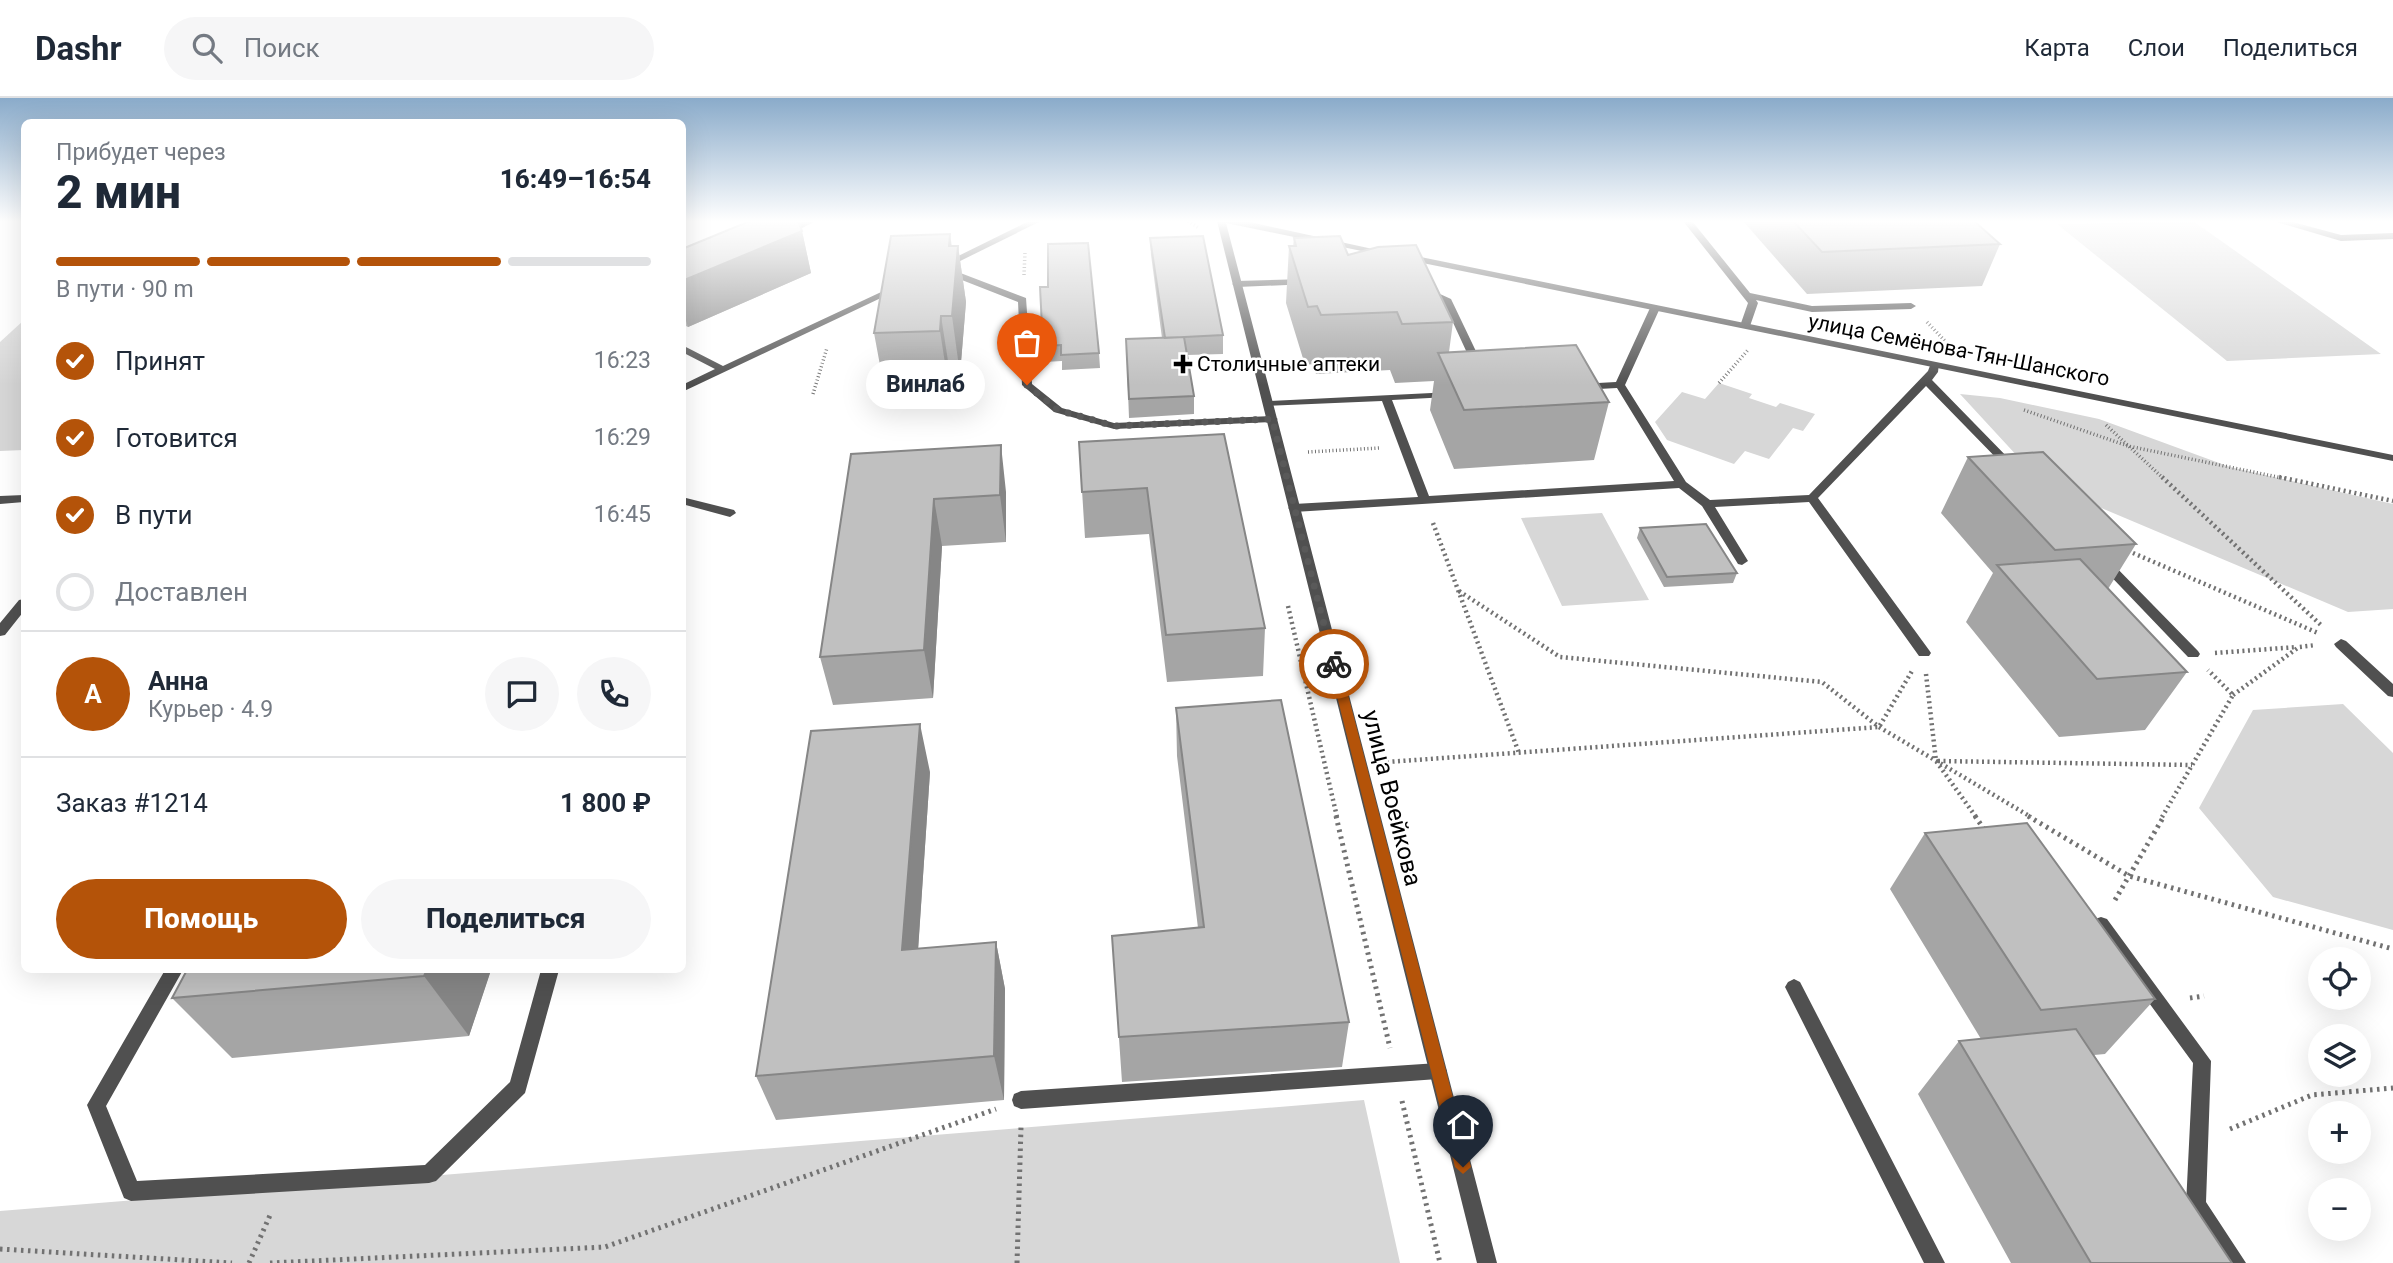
<!DOCTYPE html>
<html lang="ru">
<head>
<meta charset="utf-8">
<style>
	:root { --surface:#fff; --page:#f6f6f7; --text:#1f2937; --muted:#747a83; --line:#e0e1e3; --accent:#b45309 }
	body { margin:0; font-family:Roboto,sans-serif; background:var(--page); color:var(--text); height:100vh; display:flex; flex-direction:column; font-size:26px; white-space:nowrap }
	* { box-sizing:border-box; margin:0 }
	p { font-size:23px; color:var(--muted) }
	.icon { flex:none; width:38px; height:38px; fill:none; stroke:currentColor; stroke-width:2; stroke-linecap:round; stroke-linejoin:round }
	.map { position:relative; flex:1; overflow:hidden }
	.sheet { position:absolute; left:21px; top:21px; width:665px; height:854px; display:flex; flex-direction:column; background:var(--surface); border-radius:10px; box-shadow:0 7px 28px #0002 }
	.sheet>* { flex:none }
	.buttons { position:absolute; left:2308px; top:849px; display:grid; gap:14px }
	.buttons a { display:grid; place-items:center; width:63px; height:63px; border-radius:50%; background:var(--surface); box-shadow:0 7px 28px #0002; font-size:35px }
	.pin { position:absolute; display:grid; place-items:center; width:60px; height:60px; color:#fff; margin:-72px -30px; border-radius:50% 50% 50% 0; rotate:-45deg; box-shadow:0 0 7px #0007 }
	.pin .icon { rotate:45deg }
	.courier { position:absolute; display:grid; place-items:center; width:70px; height:70px; margin:-35px; border:5px solid #b45309; border-radius:50%; background:#fff; color:#222; box-shadow:0 2px 9px #0007 }
	.bubble { position:absolute; height:49px; border-radius:24px; background:var(--surface); box-shadow:0 7px 28px #0002; font-size:23px; font-weight:800; line-height:49px; text-align:center }
	.head em { font-style:normal; font-weight:800 }
	.head div { display:flex; flex-direction:column-reverse }
	.head { display:flex; align-items:center; justify-content:space-between; height:119px; padding:0 35px }
	h1 { font-size:46px; font-weight:800; line-height:52px }
	.bar { display:grid; grid-template-columns:repeat(4,1fr); gap:10px 7px; align-content:center; height:84px; padding:0 35px }
	.bar i { height:9px; border-radius:5px; background:var(--line) }
	.bar .current { background:var(--accent) }
	.bar p { grid-column:span 4 }
	.line { display:flex; align-items:center; gap:18px; padding:0 35px; border-top:2px solid var(--line) }
	.line div { flex:1 }
	.round { display:grid; place-items:center; flex:none; width:74px; height:74px; border-radius:37px; background:var(--page) }
	ol { padding:0 35px; list-style:none }
	li { display:flex; align-items:center; gap:21px; height:77px }
	li p { margin-inline-start:auto }
	li .icon { padding:7px; border-radius:50%; background:var(--accent); color:#fff; stroke-width:4 }
	li:last-child { color:var(--muted) }
	li i { width:38px; height:38px; border:4px solid var(--line); border-radius:50% }
	.action { display:flex; gap:14px; margin-top:auto; padding:14px 35px }
	.action a { flex:1; height:80px; border-radius:42px; background:var(--accent); color:#fff; font-size:28px; font-weight:800; line-height:80px; text-align:center }
	.action a+a { background:var(--page); color:var(--text) }
	header { display:flex; align-items:center; gap:42px; box-sizing:border-box; height:98px; padding:0 35px; background:var(--surface); border-bottom:2px solid var(--line) }
	header strong { font-size:33px }
	nav { display:flex; gap:38px; margin-inline-start:auto; font-size:24px }
	.search { width:490px; height:63px; background:var(--page); display:flex; align-items:center; gap:18px; box-sizing:border-box; padding:0 24px; border-radius:38px; color:var(--muted); font-size:26px }
	.map>svg:first-child { display:block }
	.green { fill:#d7d7d7 }
	.lines { fill:none; stroke-linecap:round; stroke-linejoin:round }
	.path-far2 { stroke:#727272; stroke-width:3.5; stroke-dasharray:1 2.5; stroke-linecap:butt }
	.path-far1 { stroke:#727272; stroke-width:4.5; stroke-dasharray:2 3.5; stroke-linecap:butt }
	.path { stroke:#727272; stroke-width:5; stroke-dasharray:2.5 4.5; stroke-linecap:butt }
	.service { fill:#505050; fill-rule:evenodd }
	.minor { fill:#505050; fill-rule:evenodd }
	.wall { fill:#a5a5a5 }
	.shaded-wall { fill:#868686 }
	.building { fill:#c0c0c0; stroke:#868686; stroke-width:2 }
	.route { fill:#b45309 }
	.done { stroke:#595959; stroke-width:7; stroke-dasharray:0 12.6 }
	.poi-dot { fill:#000; stroke:#fff; stroke-width:2.5 }
	.labels { text-anchor:middle; stroke-width:5; stroke-linejoin:round; paint-order:stroke }
	.far-street-label { font-size:21px; fill:#000; stroke:#fff }
	.far-poi-label { font-size:21px; fill:#000; stroke:#fff; text-anchor:start }
	.street-label { font-size:24px; fill:#000; stroke:#fff }
</style>
</head>
<body>
<header>
<strong>Dashr</strong>
<div class="search"><svg class="icon" aria-label="search" viewBox="0 0 24 24"><circle cx="10" cy="10" r="6"/><path d="M15 15l6 6"/></svg>Поиск</div>
<nav><a>Карта</a><a>Слои</a><a>Поделиться</a></nav>
</header>
<div class="map">
<svg width="2393" height="1165" viewBox="0 0 2393 1165">
	<rect width="100%" height="100%" fill="#fff"/>
	<path class="green" d="M2193,123l188,133 -154,7 -170,-137z
		M24,222v130l-24,1v-109z
		M1719,285l33,11 -3,4 27,9 4,-4 35,11 -12,17 -10,-3 -24,31 -24,-8 -11,13 -67,-24 -12,-18 27,-30 23,7z
		M1960,296l40,4 99,21 131,48 163,37v105l-45,3 -306,-129z
		M1602,415l47,87 -87,6 -41,-88z
		M2343,606l50,49v177l-120,-33 -74,-89 54,-98z
		M1364,1002l36,163h-1400v-52z"/>
	<g class="lines">
		<path class="path-far2" d="M1188,123l11,7
			M1024,177l1,-23
			M1927,224l18,19
			M1719,285l29,-33
			M813,296l14,-46
			M2024,312l104,36 159,33
			M2106,327l58,54
			M1308,354l71,-4"/>
		<path class="path-far1" d="M2162,379l160,149
			M2279,379l114,24
			M1433,425l86,230
			M2133,455l185,80
			M1459,493l101,66 262,25 57,45 152,90
			M1288,508l49,211
			M2215,555l82,-6
			M1926,576l10,87 40,56
			M2233,597l66,-48 17,-2
			M1938,663l254,4
			M1387,664l492,-35 33,-56
			M2162,719l71,-122 -25,-25"/>
		<path class="path" d="M1336,718l54,232
			M1975,718l11,16
			M2028,718l101,60 264,73
			M2115,802l49,-84
			M2190,900l14,-2
			M1402,1003l38,162
			M2230,1031l82,-34 81,-7
			M0,1151l232,14
			M249,1165l22,-50
			M270,1165l335,-16 391,-138
			M1017,1165l4,-136"/>
		<path class="service" d="M804,123h12l-30,15 -8,-2z
			M1029,123h12l-95,47 -8,-2z
			M1683,123h9l58,72 62,13 99,-3 5,3 -5,3 -99,3 -56,-12 2,3 -8,23 -9,2 -1,-2 8,-23z
			M2273,123h16l52,14 52,-2v6l-52,2z
			M944,171h6l76,29 6,86 30,24 52,15 158,-7 6,3 -6,3 -158,7 -60,-17 -32,-27 -4,-83 -74,-29z
			M1306,181l5,3 -2,2 -72,3 -5,-3 5,-3z
			M894,188l8,2 -220,104v-7l33,-16 -33,-17v-7l41,21z
			M1423,191h6l22,10 33,69 -1,2h-8l-1,-2 -30,-65 -21,-10z
			M1655,207l5,3 -35,77 61,97 24,18 99,-5 119,-124 3,-8h8l-1,9 -6,8 83,85v4h-8l-81,-83 -108,112 111,152 2,3 -2,3h-10l-110,-154 -94,5 33,54 -6,4 -4,-1 -36,-58 -23,-18 -385,24 -6,-4 6,-4 124,-7 -36,-96 -118,5v-4l4,-1 184,-9 1,2 -5,3 -56,3 37,96 245,-15 -57,-93 -37,2 -5,-3 5,-3 36,-2 34,-74z
			M0,398l24,-1v7l-24,2z
			M682,399l52,13 2,3 -6,4 -48,-13z
			M2103,459l4,1 91,93 2,3 -2,3h-10l-89,-93 -2,-3 2,-3z
			M24,501v12l-19,24 -5,1v-13l19,-23z
			M2341,541l5,2 47,43v13l-5,-1 -52,-49 -2,-3z
			M2101,819l6,2 104,142 -5,141 40,61h-22l-38,-58 7,-142 -98,-134 -2,-5 2,-5z
			M165,872h18l-77,136 31,75 288,-16 85,-83 31,-112h18l-34,123 -89,88 -7,2 -298,18 -7,-3 -37,-93z
			M1794,881l6,3 145,281h-21l-139,-276 3,-5z
			M1438,965l6,2 3,6 -3,6 -6,2 -417,30 -7,-3 -2,-6 2,-6 7,-3z"/>
		<path class="minor" d="M1217,123h28l146,32 -5,3 -160,-33 271,1040h-20z
			M1406,156l987,201v6l-990,-202v-4z"/>
	</g>
	<path class="wall" d="M1743,123h231l26,23 -18,42 -175,8z
		M802,133l9,42 -123,54 -6,-3v-75z
		M1150,140l73,97v19l-36,1 7,41v18l-65,4 -3,-79 36,-1 -11,-83z
		M1294,140l54,17 105,67 -4,30 160,50 -15,58 -140,9 -24,-59 4,-29 -39,2 -5,-13 -74,4 -3,-10 -8,1 -19,-62 3,-57h4z
		M952,148h6l8,56 -6,72h-10l-1,15 -64,3 -11,-59z
		M1040,189l59,66 1,15 -38,2v-9l-18,1z
		M1224,336l41,194 -2,48 -96,6 -18,-148 -64,4 -6,-96z
		M851,356l155,38v50l-64,4 -9,152 -100,7 -13,-48z
		M1968,359l168,87 -28,45 79,83 -42,58 -86,7 -93,-115 27,-49 -52,-60z
		M1640,430l97,45 -4,10 -69,4 -27,-49z
		M1176,610l173,314 -7,45 -220,15 -10,-146 86,-8 -21,-172z
		M930,674l-12,177 78,-7 9,47 -1,111 -228,20 -20,-44z
		M1925,735l230,166 -50,55 -11,1 138,208h-221l-93,-169 41,-53 22,-2 -91,-150z
		M491,872l-22,66 -237,22 -60,-60z"/>
	<path class="shaded-wall" d="M802,133l9,42 -123,54 -6,-19v-27z
		M950,136l6,41 2,-29 8,56 -6,72 -8,-58 -3,-70z
		M941,218l9,58 -1,15 -9,-58z
		M1001,347l5,47v50l-6,-47z
		M934,401l8,47 -9,152 -9,-48z
		M920,626l10,48 -15,224 -13,-46z
		M996,844l9,47 -1,111 -10,-44z
		M427,872h64l-22,66 -45,-60z"/>
	<path class="building" d="M750,123h48l4,10 -120,50v-32z
		M1793,123h181l26,23 -178,8z
		M950,136l-1,12h9l-6,70h-11l-1,15 -66,2 17,-97z
		M1203,138l20,99 -58,3 -15,-100z
		M1340,138l8,19 30,-8 38,-2 37,77 -51,2 -5,-12 -76,3 -4,-9 -9,1 -19,-61h7l-2,-8z
		M1088,145l11,110 -38,2v-10l-18,1 -3,-59h8v-43z
		M1184,239l10,59 -65,3 -3,-60z
		M1576,247l33,57 -145,8 -26,-57z
		M1224,336l41,194 -99,7 -19,-147 -65,4 -3,-50z
		M1001,347l-1,50 -66,4 -10,151 -104,7 31,-203z
		M2043,354l93,92 -81,6 -87,-93z
		M1706,426l31,49 -70,4 -27,-49z
		M2080,461l107,113 -90,7 -100,-114z
		M1281,602l68,322 -230,15 -7,-101 92,-9 -28,-219z
		M920,626l-18,226 94,-8 -2,114 -238,20 55,-345z
		M2027,725l128,176 -114,11 -116,-177z
		M187,872h240l-3,6 -252,22z
		M2076,931l156,234h-141l-132,-222z"/>
	<linearGradient id="sky" x2="0" y2="1"><stop stop-color="#8aabca"/><stop offset="0.43" stop-color="#fff"/><stop offset="1" stop-color="#fff" stop-opacity="0"/></linearGradient>
	<rect width="2393" height="287" fill="url(#sky)"/>
	<path class="route" d="M1334,562l6,4 131,503 -8,7 -8,-7 -126,-503z"/>
	<g class="lines">
		<path class="done" d="M1027,287l31,25 56,16 158,-7 62,245"/>
	</g>
	<path class="poi-dot" d="M1179.5 255.5h7v7h7v7h-7v7h-7v-7h-7v-7h7z"/>
	<g class="labels">
		<g class="far-street-label">
			<text transform="translate(1959 252) rotate(11)" y="7">улица Семёнова-Тян-Шанского</text>
		</g>
		<g class="far-poi-label">
			<text x="1197" y="273">Столичные аптеки</text>
		</g>
		<g class="street-label">
			<text transform="translate(1392 700) rotate(76)" y="8">улица Воейкова</text>
		</g>
	</g>
</svg>
<div class="buttons">
<a><svg class="icon" aria-label="locate" viewBox="0 0 24 24"><circle cx="12" cy="12" r="6"/><path d="M12 2v4M12 18v4M2 12h4M18 12h4"/></svg></a>
<a><svg class="icon" aria-label="layers" viewBox="0 0 24 24"><path d="M12 4l9 5-9 5-9-5zM3 14l9 5 9-5"/></svg></a>
<a>+</a>
<a>−</a>
</div>
<div class="pin" style="left:1027px;top:287px;background:#ea580c"><svg class="icon" aria-label="bag" viewBox="0 0 24 24"><path d="M5 8h14l-1 12H6zM9 8a3 3 0 0 1 6 0"/></svg></div>
<div class="pin" style="left:1463px;top:1069px;background:#1f2937"><svg class="icon" aria-label="home" viewBox="0 0 24 24"><path d="M3 11l9-7 9 7M6 9v11h12V9"/></svg></div>
<div class="courier" style="left:1334px;top:566px"><svg class="icon" aria-label="bike" viewBox="0 0 24 24"><circle cx="6" cy="16" r="4"/><circle cx="18" cy="16" r="4"/><path d="M6 16l4-8h5l3 8M10 8l3 8H6M13 5h3"/></svg></div>
<div class="bubble" style="left:866px;top:262px;width:119px">Винлаб</div>
<section class="sheet">
<div class="head"><div><h1>2 мин</h1><p>Прибудет через</p></div><em>16:49–16:54</em></div>
<div class="bar"><i class="current"></i><i class="current"></i><i class="current"></i><i></i><p>В пути · 90 m</p></div>
<ol>
<li><svg class="icon" aria-label="check" viewBox="0 0 24 24"><path d="M5 12l5 5 9-10"/></svg>Принят<p>16:23</p></li>
<li><svg class="icon" aria-label="check" viewBox="0 0 24 24"><path d="M5 12l5 5 9-10"/></svg>Готовится<p>16:29</p></li>
<li><svg class="icon" aria-label="check" viewBox="0 0 24 24"><path d="M5 12l5 5 9-10"/></svg>В пути<p>16:45</p></li>
<li><i></i>Доставлен</li>
</ol>
<div class="line" style="height:126px"><b class="round" style="background:var(--accent);color:#fff">А</b><div><b>Анна</b><p>Курьер · 4.9</p></div><a class="round"><svg class="icon" aria-label="chat" viewBox="0 0 24 24"><path d="M4 5h16v11H9l-5 4z"/></svg></a><a class="round"><svg class="icon" aria-label="phone" viewBox="0 0 24 24"><path d="M5 4h4l2 5-3 2q2 4 5 5l2-3 5 2v4C11 20 4 13 5 4z"/></svg></a></div>
<div class="line" style="height:91px"><div>Заказ #1214</div><b>1 800 ₽</b></div>
<div class="action"><a>Помощь</a><a>Поделиться</a></div>
</section>
</div>
</body>
</html>
